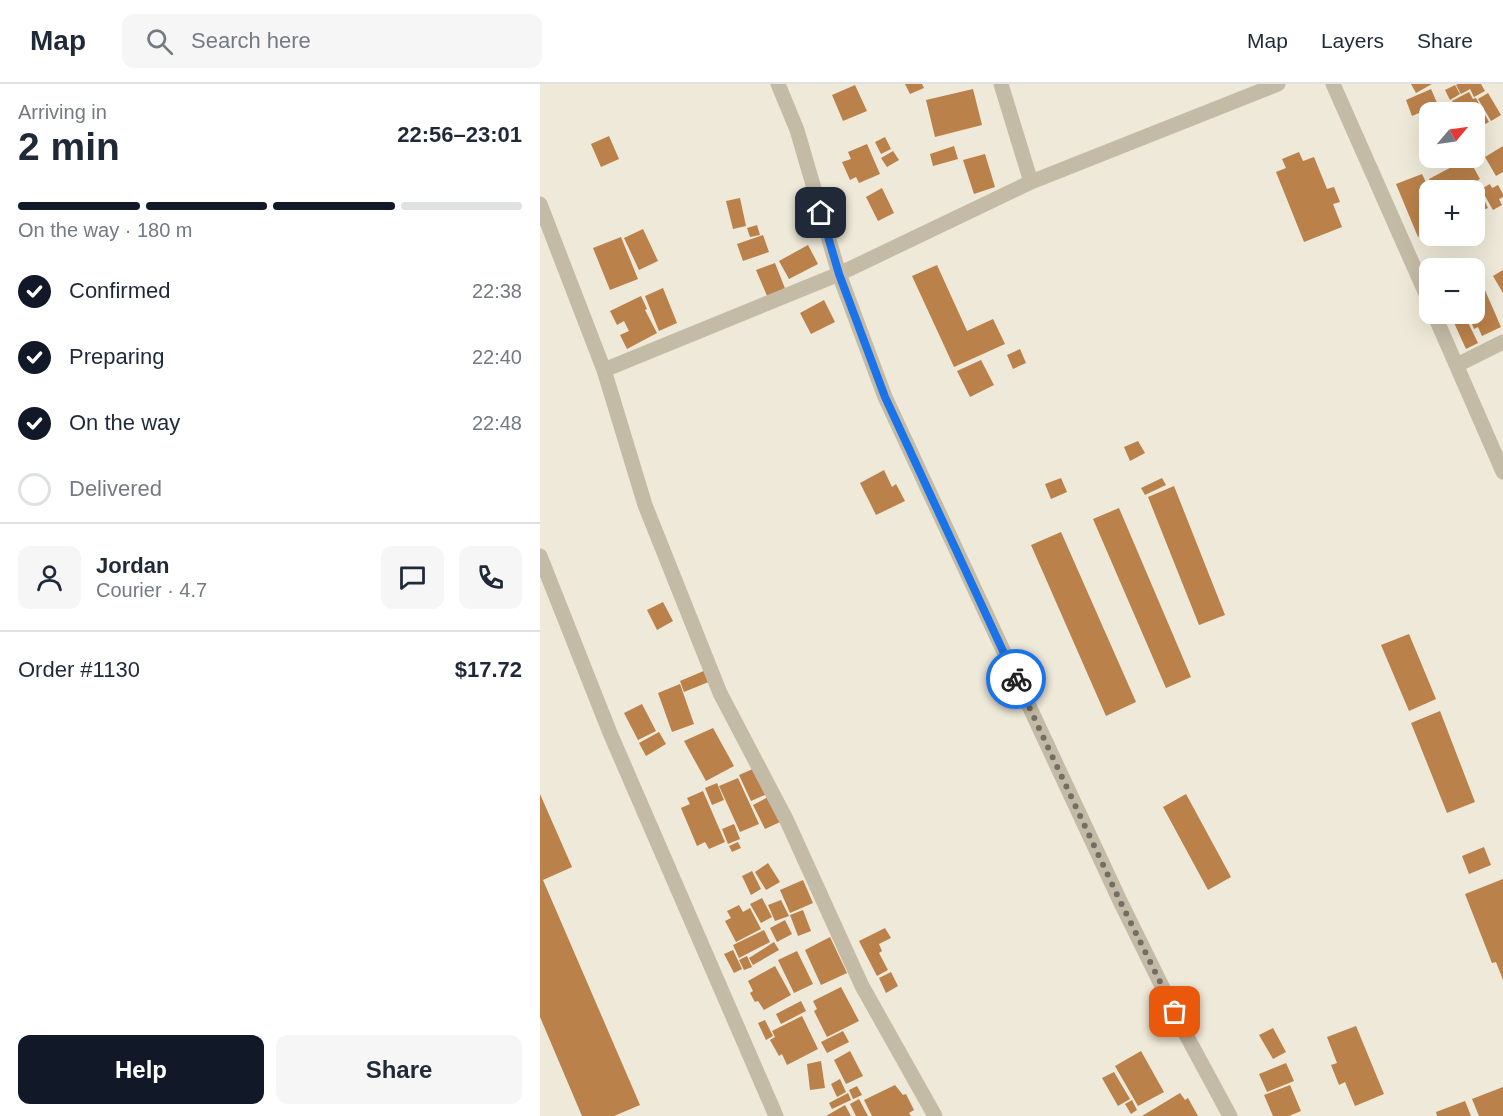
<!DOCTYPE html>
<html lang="en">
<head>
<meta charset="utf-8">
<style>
	:root { --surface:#fff; --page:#f6f6f7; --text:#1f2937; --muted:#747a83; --line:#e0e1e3; --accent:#111827 }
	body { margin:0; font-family:Arial,sans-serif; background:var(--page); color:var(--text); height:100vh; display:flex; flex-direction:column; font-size:22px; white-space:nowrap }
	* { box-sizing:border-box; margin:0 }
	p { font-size:20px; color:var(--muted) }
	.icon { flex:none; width:33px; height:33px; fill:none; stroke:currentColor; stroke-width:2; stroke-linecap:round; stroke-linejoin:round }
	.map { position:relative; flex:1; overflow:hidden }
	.panel { display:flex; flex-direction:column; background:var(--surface); width:540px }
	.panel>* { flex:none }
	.needle { width:39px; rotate:61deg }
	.tools { position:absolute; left:879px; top:18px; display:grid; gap:12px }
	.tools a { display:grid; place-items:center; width:66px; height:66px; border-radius:12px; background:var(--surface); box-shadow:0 6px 24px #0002; font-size:30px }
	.pin { position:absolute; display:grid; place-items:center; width:51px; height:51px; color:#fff; margin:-26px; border-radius:12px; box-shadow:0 3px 9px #0006 }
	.courier { position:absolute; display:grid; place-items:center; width:60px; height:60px; margin:-30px; border:4px solid #1a73e8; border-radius:50%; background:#fff; color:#222; box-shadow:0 2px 8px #0007 }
	.summary em { font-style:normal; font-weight:700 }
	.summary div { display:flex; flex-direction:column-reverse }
	.summary { display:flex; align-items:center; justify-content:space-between; height:102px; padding:0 18px }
	h1 { font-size:39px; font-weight:700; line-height:45px }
	.bar { display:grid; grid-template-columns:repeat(4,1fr); gap:9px 6px; align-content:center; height:72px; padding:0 18px }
	.bar i { height:8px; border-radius:4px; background:var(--line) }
	.bar .current { background:var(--accent) }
	.bar p { grid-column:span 4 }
	.line { display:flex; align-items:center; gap:15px; padding:0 18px; border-top:2px solid var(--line) }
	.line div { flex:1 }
	.round { display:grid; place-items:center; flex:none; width:63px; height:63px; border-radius:12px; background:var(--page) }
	ol { padding:0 18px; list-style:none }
	li { display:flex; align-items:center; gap:18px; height:66px }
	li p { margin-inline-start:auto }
	li .icon { padding:6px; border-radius:50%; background:var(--accent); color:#fff; stroke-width:4 }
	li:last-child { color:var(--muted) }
	li i { width:33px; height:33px; border:3px solid var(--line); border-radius:50% }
	.cta { display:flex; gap:12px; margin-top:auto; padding:12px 18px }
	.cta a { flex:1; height:69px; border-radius:12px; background:var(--accent); color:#fff; font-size:24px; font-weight:700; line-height:69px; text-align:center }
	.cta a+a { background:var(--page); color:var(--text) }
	header { display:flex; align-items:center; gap:36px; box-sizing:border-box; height:84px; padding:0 30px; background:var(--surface); border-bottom:2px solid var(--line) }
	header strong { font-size:28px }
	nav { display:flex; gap:33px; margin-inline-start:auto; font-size:21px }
	.search { width:420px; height:54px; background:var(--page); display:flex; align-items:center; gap:15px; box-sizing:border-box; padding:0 21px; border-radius:12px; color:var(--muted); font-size:22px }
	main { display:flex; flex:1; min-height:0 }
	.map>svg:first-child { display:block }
	.building { fill:#ba814a }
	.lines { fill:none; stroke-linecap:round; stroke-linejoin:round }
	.minor { stroke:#c4bba6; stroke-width:15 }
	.done { stroke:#736e64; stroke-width:6; stroke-dasharray:0 10.8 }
	.route { stroke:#1a73e8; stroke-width:8 }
</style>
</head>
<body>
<header>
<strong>Map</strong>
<div class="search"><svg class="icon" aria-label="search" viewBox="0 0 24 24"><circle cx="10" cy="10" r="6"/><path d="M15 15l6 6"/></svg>Search here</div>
<nav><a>Map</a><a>Layers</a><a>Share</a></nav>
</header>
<main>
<section class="panel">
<div class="summary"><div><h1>2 min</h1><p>Arriving in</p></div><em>22:56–23:01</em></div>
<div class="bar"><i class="current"></i><i class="current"></i><i class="current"></i><i></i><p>On the way · 180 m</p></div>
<ol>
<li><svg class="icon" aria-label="check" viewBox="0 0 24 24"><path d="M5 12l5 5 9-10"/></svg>Confirmed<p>22:38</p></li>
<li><svg class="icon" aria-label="check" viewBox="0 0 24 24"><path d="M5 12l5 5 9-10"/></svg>Preparing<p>22:40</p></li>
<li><svg class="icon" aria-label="check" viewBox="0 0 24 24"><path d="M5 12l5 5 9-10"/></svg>On the way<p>22:48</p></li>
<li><i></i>Delivered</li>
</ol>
<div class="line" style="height:108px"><a class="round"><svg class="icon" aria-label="person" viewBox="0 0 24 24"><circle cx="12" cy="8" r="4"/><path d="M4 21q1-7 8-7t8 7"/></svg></a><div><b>Jordan</b><p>Courier · 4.7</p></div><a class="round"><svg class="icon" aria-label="chat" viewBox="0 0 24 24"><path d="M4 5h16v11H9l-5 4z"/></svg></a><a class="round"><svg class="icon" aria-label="phone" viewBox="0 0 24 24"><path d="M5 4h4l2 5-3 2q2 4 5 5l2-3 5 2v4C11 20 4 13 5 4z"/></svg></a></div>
<div class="line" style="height:78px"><div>Order #1130</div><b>$17.72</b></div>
<div class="cta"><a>Help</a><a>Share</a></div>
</section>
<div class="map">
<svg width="963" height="1032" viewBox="0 0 963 1032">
	<rect width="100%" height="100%" fill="#eee9d8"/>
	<path class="building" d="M365,0h17l2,4 -14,6z
		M871,0h21l-16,9z
		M918,0h23l4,7 -11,6 -4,-8 -9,5 -5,-9z
		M315,1l12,26 -24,10 -11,-26z
		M915,1l5,9 -10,6 -5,-10z
		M433,5l9,36 -47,12 -9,-37z
		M891,5l7,16 -26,11 -6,-16z
		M929,8l4,7 3,-1 13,24 -15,8v-18h-14l-8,-11z
		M948,9l13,22 -10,6 -13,-22z
		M69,52l10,23 -18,8 -10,-23z
		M345,53l6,12 -10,5 -6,-12z
		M327,60l13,30 -21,9 -3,-6 -6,3 -8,-18 9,-3 -3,-7z
		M414,62l4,13 -25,7 -3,-12z
		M963,62v26l-7,4 -11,-19z
		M353,67l6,9 -12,7 -6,-9z
		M759,68l4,9 11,-4 13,32 7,-2 6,15 -7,2 9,23 -38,15 -28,-70 10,-4 -4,-9z
		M445,70l10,33 -21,7 -11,-34z
		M930,77l10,18 -7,4 5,12 -4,2v-7h-40l-5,-11 32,-17 1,3z
		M882,90l8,17v41l-12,5 -22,-53z
		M950,100l2,4 6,-3 5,9v3l-4,2 3,6 -9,5 -12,-21z
		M342,104l12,25 -16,8 -12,-24z
		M942,111l6,13 -5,2 -7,-12z
		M200,114l6,28 -13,3 -7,-28z
		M217,141l3,10 -10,2 -3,-9z
		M103,145l15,32 -19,9 -15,-32z
		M223,151l6,17 -26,9 -6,-17z
		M81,153l17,42 -28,11 -17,-42z
		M268,161l10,19 -29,15 -10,-18z
		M235,179l11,28 -18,7 -12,-28z
		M397,181l30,66 26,-12 12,25 -51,23 -42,-91z
		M963,186v23l-10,-17z
		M941,197l20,46 -19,9 -4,-9 -4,2 -6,-15h6v-30z
		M123,204l14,35 -18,8 -14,-35z
		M101,212l6,13 -2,1 12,23 -30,16 -7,-14 9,-4 -5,-10 -7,4 -7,-14z
		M284,216l11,22 -24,12 -11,-21z
		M910,230h14l14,29 -12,6z
		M480,265l6,14 -13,6 -6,-14z
		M441,276l13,25 -24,12 -13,-26z
		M598,357l7,12 -15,8 -6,-14z
		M344,386l8,17 4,-3 9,17 -29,14 -16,-32z
		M521,394l6,14 -16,7 -6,-15z
		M622,394l4,7 -21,10 -4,-7z
		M634,402l51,129 -26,10 -51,-128z
		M579,424l72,169 -25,11 -73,-169z
		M521,448l75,170 -30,14 -75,-171z
		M123,518l10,19 -16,9 -10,-20z
		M869,550l27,65 -27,12 -28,-66z
		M166,586l5,11 -27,11 -4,-11z
		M140,600l14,40 -22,8 -14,-39z
		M102,620l14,27 -18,9 -14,-27z
		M900,627l35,91 -28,11 -36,-90z
		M173,644l21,38 -28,15 -22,-40z
		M119,648l7,12 -20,12 -7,-13z
		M215,684l12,26 -16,7 -12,-26z
		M198,694l21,46 -19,8 -21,-46z
		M177,699l7,17 -12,5 -7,-17z
		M163,707l22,51 -16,7 -4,-7 -8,4 -16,-38 9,-4 -3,-6z
		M0,710l32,73 -29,13 97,225 -26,11h-32l-42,-99z
		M646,710l45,83 -23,13 -45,-83z
		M228,713l12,25 -15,7 -12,-24z
		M194,740l6,15 -12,5 -6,-15z
		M198,758l3,6 -9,4 -3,-6z
		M944,763l7,18 -22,9 -7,-18z
		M228,779l12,19 -14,8 -11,-18z
		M212,787l9,18 -10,6 -9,-19z
		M963,795v101l-7,-18 -4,1 -27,-69z
		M263,796l10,23 -23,10 -10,-23z
		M222,814l10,19 -11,6 -11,-19z
		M241,816l8,16 -14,5 -7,-16z
		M199,821l4,7 7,-4 11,21 -25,13 -11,-21 6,-3 -4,-7z
		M263,826l8,21 -13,5 -8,-21z
		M245,836l7,14 -15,8 -7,-14z
		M345,844l6,10 -12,6 3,7 -3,2 9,17 -11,6 -18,-35z
		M224,846l6,12 -31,16 -6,-13z
		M290,853l17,36 -26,12 -16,-35z
		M234,858l5,8 -26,15 -4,-7z
		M193,866l9,19 -8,4 -10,-19z
		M257,867l16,33 -19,9 -16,-33z
		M207,872l5,11 -8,3 -5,-10z
		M235,882l16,29 -27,15 -6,-9 -3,1 -5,-9 3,-2 -5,-10z
		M351,888l7,14 -12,7 -7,-15z
		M301,903l18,34 -32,16 -13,-26 3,-2 -4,-8z
		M261,917l5,10 -25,13 -5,-10z
		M262,932l16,33 -31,16 -5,-11 -3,2 -9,-16 5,-3 -3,-6z
		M225,936l8,16 -7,4 -8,-17z
		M816,942l28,68 -29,12 -10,-24 -6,3 -8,-20 6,-2 -10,-26z
		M733,944l13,24 -13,7 -14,-24z
		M303,947l6,11 -22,11 -6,-11z
		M310,967l13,25 -17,8 -12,-24z
		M601,967l23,41 -26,14 -23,-40z
		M281,977l4,27 -15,2 -3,-26z
		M746,979l8,18 -27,11 -8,-18z
		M574,988l16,27 -12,7 -16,-28z
		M300,995l6,13 -9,5 -6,-13z
		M355,1001l8,10 3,-1 8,16 -5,3 2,3h-39l-8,-16z
		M750,1001l11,26 -12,5h-16l-9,-21z
		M317,1002l5,9 -9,4 -4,-9z
		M963,1003v29h-24l-7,-17z
		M308,1009l3,7 -19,9 -3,-6z
		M640,1009l5,7 3,-2 10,18h-56z
		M319,1015l9,17h-12l-6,-12z
		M592,1016l5,10 -6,4 -6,-10z
		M925,1017l6,15h-34l-1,-4z
		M305,1021l6,11h-25z"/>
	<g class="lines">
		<path class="minor" d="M238,0l19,46 42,144 46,123 235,504 64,130 46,85
			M461,0l30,98
			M793,0l97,219
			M0,120l64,166 41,135 75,188 67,128 75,165 73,130
			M894,230l69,158
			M917,281l46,-23
			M64,286l235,-96 192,-92 247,-98
			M0,472l70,177 166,383"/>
	</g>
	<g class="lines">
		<path class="done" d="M476,595l104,222 55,111"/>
		<path class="route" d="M281,129l18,61 46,123 131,282"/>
	</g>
</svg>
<div class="tools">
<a><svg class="needle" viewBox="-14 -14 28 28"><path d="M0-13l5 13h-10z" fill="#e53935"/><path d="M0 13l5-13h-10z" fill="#747a83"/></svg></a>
<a>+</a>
<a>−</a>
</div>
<div class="pin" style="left:635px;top:928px;background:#ea580c"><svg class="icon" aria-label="bag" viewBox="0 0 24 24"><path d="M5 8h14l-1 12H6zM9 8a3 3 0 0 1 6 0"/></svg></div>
<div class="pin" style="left:281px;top:129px;background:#1f2937"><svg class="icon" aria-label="home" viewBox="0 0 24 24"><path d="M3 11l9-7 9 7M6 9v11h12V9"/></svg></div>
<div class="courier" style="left:476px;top:595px"><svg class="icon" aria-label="bike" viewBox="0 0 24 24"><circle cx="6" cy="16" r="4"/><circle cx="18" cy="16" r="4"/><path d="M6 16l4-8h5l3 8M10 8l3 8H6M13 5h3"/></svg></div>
</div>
</main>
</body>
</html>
